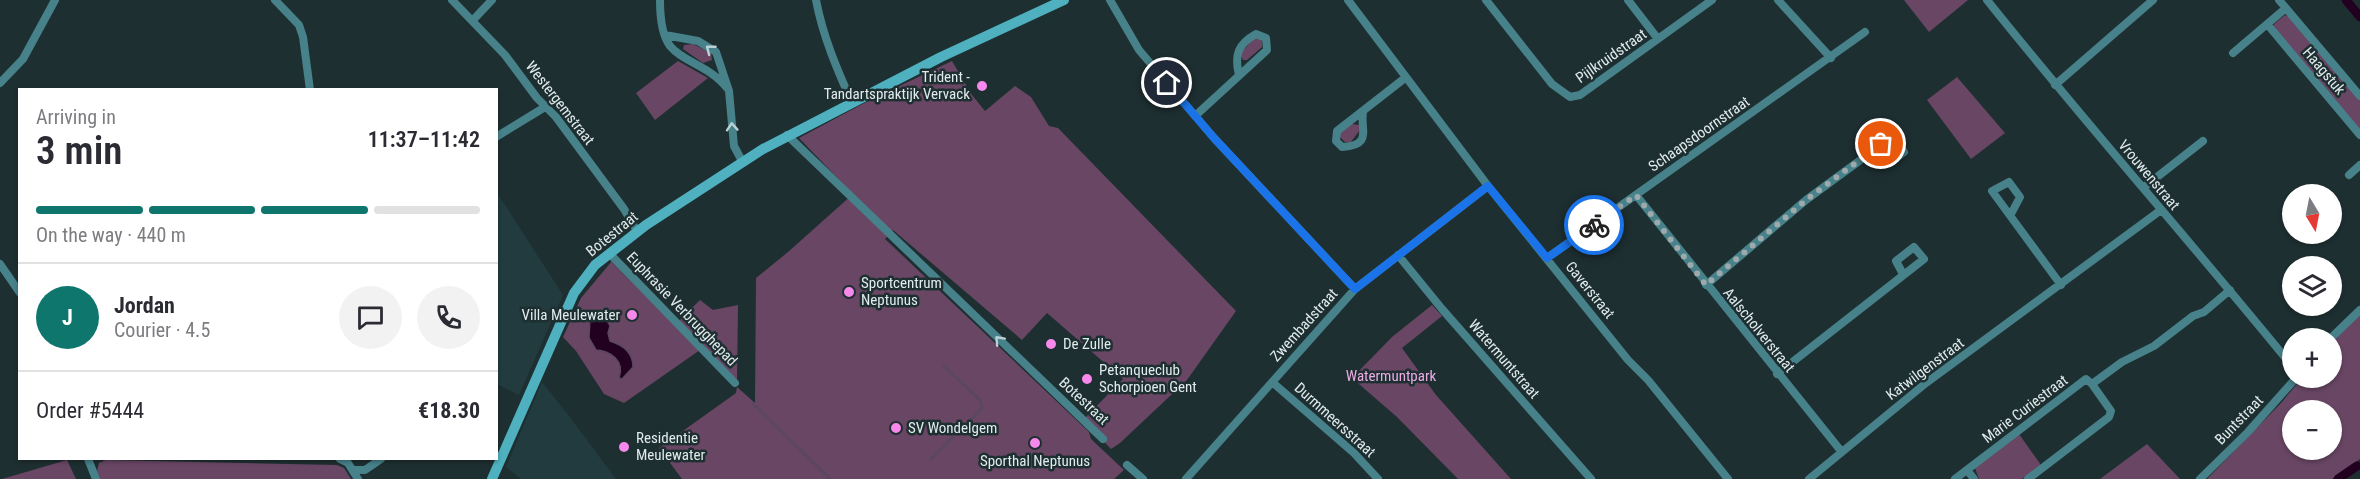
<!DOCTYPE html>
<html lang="en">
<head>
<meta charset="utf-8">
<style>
	:root { --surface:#fff; --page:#f2f2f3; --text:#2b2b33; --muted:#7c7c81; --line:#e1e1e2; --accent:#0f766e }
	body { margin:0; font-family:"Roboto Condensed",sans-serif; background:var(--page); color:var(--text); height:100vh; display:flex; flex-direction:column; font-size:22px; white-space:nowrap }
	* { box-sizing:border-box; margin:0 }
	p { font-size:20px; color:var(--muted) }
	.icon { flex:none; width:33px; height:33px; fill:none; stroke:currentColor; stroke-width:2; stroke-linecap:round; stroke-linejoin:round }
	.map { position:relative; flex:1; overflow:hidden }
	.sheet { position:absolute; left:18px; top:88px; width:480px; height:372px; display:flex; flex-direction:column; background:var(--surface); border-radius:0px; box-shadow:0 2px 4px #0004 }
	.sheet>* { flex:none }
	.needle { width:39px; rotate:170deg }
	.fabs { position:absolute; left:2282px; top:184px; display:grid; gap:12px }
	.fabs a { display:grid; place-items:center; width:60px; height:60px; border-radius:50%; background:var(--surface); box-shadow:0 2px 4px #0004; font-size:30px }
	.pin { position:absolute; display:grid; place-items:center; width:51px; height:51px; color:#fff; margin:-26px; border:3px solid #fff; border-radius:50%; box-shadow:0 2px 6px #0007 }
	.courier { position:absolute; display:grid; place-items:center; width:60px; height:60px; margin:-30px; border:4px solid #1a73e8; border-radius:50%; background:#fff; color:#222; box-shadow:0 2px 8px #0007 }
	.overview em { font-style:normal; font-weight:600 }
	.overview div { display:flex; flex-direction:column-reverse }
	.overview { display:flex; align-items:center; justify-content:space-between; height:102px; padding:0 18px }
	h1 { font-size:39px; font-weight:600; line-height:45px }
	.bar { display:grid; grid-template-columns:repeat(4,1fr); gap:9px 6px; align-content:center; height:72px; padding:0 18px }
	.bar i { height:8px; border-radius:4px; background:var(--line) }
	.bar .active { background:var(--accent) }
	.bar p { grid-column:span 4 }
	.line { display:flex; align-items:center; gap:15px; padding:0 18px; border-top:2px solid var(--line) }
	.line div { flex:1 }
	.round { display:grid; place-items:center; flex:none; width:63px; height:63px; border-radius:32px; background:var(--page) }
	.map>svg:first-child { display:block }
	.built { fill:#213b3f }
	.green { fill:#684664; fill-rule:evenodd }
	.water { fill:#220120; stroke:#5b475e; stroke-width:1.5 }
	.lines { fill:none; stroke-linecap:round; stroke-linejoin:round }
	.stream { stroke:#5b475e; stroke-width:3 }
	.canal { stroke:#220120; stroke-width:9 }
	.street { stroke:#47818a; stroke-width:8 }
	.secondary { stroke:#4fb1bf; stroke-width:10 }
	.oneway { stroke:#bad0d4 }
	.done { stroke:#9da9ab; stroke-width:6; stroke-dasharray:0 10.8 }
	.route { stroke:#1a73e8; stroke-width:8 }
	.poi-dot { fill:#f788ec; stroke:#1e2f31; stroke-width:2 }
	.labels { text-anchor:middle; stroke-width:5; stroke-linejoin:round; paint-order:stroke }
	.street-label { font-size:15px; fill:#e1ebed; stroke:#1e2f31 }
	.poi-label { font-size:15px; fill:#e1ebed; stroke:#1e2f31; text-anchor:start }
	.park-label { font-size:15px; fill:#edabe5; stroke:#1e2f31 }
</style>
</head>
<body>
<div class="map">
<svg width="2360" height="479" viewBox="0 0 2360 479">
	<rect width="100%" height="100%" fill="#1e2f31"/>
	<path class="built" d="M498,194l65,101 -44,100 -22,-11z
		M542,382l27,34 47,63h-95l-15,-12z"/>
	<path class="green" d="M1904,0h64l-39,32z
		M2285,15l5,2 70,82v31l-87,-103 1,-3z
		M1254,38h4l4,3v6l-15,13h-4l-3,-6z
		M693,44l18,9 1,7 -9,3 -20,-14 1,-4z
		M678,61l30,17 -53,42 -19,-27z
		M952,61l20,34 13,16 30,-25 16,11 18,29 9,2 178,183 -49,69 -67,63 -9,6 -28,-29 40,-41 -76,-66 -25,27 -129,-110 -8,9 204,193 2,7 33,31 -10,9h-432l-23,-31 77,-55 1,-6 18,16 1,-125 32,-26 65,-58 -54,-56 71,-38z
		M1957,77l48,56 -34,26 -44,-59z
		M1352,124l8,1v5l-10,13 -5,-1 -5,-5v-4z
		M612,261l88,89 -76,53 -20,-9 -28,-43 -13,-14 18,-39z
		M700,300l13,10 25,-5 -1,77 -58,-61z
		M1432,305l10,11 -40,32 34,47 75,84h-53l-61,-62 -45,-39 40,-41z
		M2360,314v145l-28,20h-125l74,-76 21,-25h29v-34zM2292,411h39v39h-39z
		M2019,434l22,31 -19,14h-43l-4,-11z
		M2147,444l33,35h-80z
		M67,460l9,19h-74z
		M106,460l231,5 7,3 7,11h-251l-3,-8 2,-8z"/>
	<path class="water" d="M595,316l11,3 4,7 -2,7 2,8c13,4 23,12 23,26l-11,12 -3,-1c6,-17 -8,-27 -23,-28l-7,-12 1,-20z"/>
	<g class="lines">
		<path class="stream" d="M612,261l17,18
			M753,404l77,75
			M931,459l51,-51 -2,-8 -36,-34"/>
		<path class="canal" d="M2346,0l14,17
			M2338,479l19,-13"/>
		<path class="street" d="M275,0l24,25 4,12 7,53
			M452,0l53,55 32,43 19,19 68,92 13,22
			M660,0c0,14 1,34 10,46 13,16 40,20 57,42
			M816,0c7,37 21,69 36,103
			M1110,0l29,50 75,88 141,151
			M1348,0l140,186 140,174 20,20 80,99
			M1486,0l66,84 18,13 10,-2 132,-95
			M1628,0l30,39
			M1778,0l53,58
			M1987,0c99,124 205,243 305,366
			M2279,0l81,96
			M473,20l19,-20
			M2267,24l93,111
			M665,35l33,6 18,11 13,39 5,55 8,15
			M2233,53l53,-45
			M0,83l23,-24 32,-59
			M2055,85l98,-85
			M1363,112c-3,18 10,33 -21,35l-6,-6 1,-10 68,-53
			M1195,116l72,-66 -1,-12 -10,-4c-18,10 -22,21 -17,41
			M787,135l316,304
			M496,137l49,-30
			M2349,175l11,-10
			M2143,188l60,-47
			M1636,195l205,256
			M2011,214l9,-17 -11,-15 -17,9 69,94
			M609,253l126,130
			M1398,255l44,54 149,170
			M1547,258l318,-226
			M0,264l20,29
			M1706,285l100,-85 64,-47 19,10 15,-11 -12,-16 -22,17
			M2330,339l30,-29
			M1777,374l147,-115 -10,-12 -18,14 7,13
			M1272,382l82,71 24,26
			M88,459l8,20
			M340,459l8,4 10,16
			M1127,465l16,14
			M354,470h11l16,-11
			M1967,470l7,9
			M1186,479l169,-190 133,-103
			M1809,479l117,-96 235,-173
			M1955,479l131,-100 6,5 30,-22 32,-16 39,-30 11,-4 26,-22
			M2028,479l81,-62 2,-6 -19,-27
			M2200,479l48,-47 48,-54"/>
		<path class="secondary" d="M492,479l82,-186 21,-28 51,-40 117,-76 178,-92 123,-57"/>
	</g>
	<defs><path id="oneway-chevron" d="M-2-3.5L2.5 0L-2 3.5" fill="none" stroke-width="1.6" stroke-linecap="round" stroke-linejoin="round" transform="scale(1.5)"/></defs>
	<g class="oneway">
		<use href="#oneway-chevron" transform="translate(710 49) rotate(-142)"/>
		<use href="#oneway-chevron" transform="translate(732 127) rotate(-94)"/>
		<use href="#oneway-chevron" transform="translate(999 340) rotate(-133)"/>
	</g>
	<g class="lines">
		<path class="done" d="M1594,225l42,-30 70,90 100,-85 75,-56"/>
		<path class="route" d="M1167,83l47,55 141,151 133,-103 59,72 47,-33"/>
	</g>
	<g class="poi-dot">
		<circle cx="982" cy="86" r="6"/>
		<circle cx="849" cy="292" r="6"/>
		<circle cx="632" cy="315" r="6"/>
		<circle cx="1051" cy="344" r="6"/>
		<circle cx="1087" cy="379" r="6"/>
		<circle cx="896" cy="428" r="6"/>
		<circle cx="1035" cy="443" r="6"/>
		<circle cx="624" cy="447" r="6"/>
	</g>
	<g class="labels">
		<g class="street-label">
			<text transform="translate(1611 56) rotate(-35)" y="5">Pijlkruidstraat</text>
			<text transform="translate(2324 71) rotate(50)" y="5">Haagstuk</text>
			<text transform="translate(560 103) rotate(52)" y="5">Westergemstraat</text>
			<text transform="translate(1699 134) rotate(-35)" y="5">Schaapsdoornstraat</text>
			<text transform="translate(2149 175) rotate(50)" y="5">Vrouwenstraat</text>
			<text transform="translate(612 234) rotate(-39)" y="5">Botestraat</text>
			<text transform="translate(1590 290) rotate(51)" y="5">Gaverstraat</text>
			<text transform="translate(682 309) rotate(46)" y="5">Euphrasie Verbrugghepad</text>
			<text transform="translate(1304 325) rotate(-48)" y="5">Zwembadstraat</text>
			<text transform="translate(1759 330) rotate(51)" y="5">Aalscholverstraat</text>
			<text transform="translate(1504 359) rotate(49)" y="5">Watermuntstraat</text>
			<text transform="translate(1925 369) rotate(-37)" y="5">Katwilgenstraat</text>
			<text transform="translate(1084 401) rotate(43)" y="5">Botestraat</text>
			<text transform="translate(2025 409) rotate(-37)" y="5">Marie Curiestraat</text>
			<text transform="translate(1335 420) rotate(42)" y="5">Durmmeersstraat</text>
			<text transform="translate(2239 420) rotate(-46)" y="5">Buntstraat</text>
		</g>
		<g class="poi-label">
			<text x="970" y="82" text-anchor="end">Trident -<tspan x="970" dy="17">Tandartspraktijk Vervack</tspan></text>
			<text x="861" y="288">Sportcentrum<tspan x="861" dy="17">Neptunus</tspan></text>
			<text x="620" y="320" text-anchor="end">Villa Meulewater</text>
			<text x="1063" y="349">De Zulle</text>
			<text x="1099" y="375">Petanqueclub<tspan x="1099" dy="17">Schorpioen Gent</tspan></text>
			<text x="908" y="433">SV Wondelgem</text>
			<text x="636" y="443">Residentie<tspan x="636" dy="17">Meulewater</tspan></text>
			<text x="1035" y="466" text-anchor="middle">Sporthal Neptunus</text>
		</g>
		<g class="park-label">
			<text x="1391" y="381">Watermuntpark</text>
		</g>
	</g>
</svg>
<div class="fabs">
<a><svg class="needle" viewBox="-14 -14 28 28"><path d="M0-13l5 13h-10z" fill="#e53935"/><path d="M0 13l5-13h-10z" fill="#7c7c81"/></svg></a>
<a><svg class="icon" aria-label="layers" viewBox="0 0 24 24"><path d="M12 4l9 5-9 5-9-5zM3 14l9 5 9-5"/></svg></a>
<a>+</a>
<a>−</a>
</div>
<div class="pin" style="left:1881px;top:144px;background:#ea580c"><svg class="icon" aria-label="bag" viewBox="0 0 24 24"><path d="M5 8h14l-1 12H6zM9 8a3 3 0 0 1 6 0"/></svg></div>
<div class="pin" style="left:1167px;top:83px;background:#1f2937"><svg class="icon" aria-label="home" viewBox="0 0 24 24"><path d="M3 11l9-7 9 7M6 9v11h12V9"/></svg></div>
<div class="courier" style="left:1594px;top:225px"><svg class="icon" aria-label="bike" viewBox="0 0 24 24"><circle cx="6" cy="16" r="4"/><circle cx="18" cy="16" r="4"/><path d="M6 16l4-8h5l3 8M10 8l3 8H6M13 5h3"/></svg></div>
<section class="sheet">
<div class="overview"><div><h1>3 min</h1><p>Arriving in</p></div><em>11:37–11:42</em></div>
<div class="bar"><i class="active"></i><i class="active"></i><i class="active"></i><i></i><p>On the way · 440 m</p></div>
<div class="line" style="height:108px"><b class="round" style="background:var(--accent);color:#fff">J</b><div><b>Jordan</b><p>Courier · 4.5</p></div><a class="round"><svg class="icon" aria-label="chat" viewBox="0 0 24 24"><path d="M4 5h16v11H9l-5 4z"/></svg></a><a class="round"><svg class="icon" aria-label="phone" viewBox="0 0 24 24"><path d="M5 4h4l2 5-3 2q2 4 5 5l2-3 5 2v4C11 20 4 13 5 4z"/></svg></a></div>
<div class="line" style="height:78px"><div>Order #5444</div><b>€18.30</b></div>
</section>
</div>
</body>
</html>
